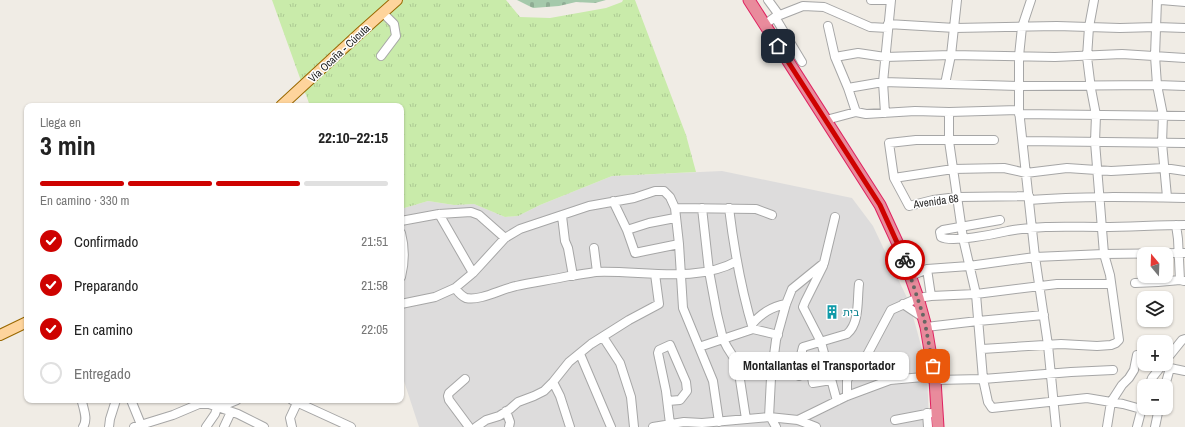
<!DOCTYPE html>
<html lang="es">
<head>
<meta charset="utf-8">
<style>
	:root { --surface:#fff; --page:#f6f6f6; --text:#222; --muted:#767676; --line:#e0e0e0; --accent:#ce0200 }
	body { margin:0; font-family:"Archivo Narrow",Heebo,sans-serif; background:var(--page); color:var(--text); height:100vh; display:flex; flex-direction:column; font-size:15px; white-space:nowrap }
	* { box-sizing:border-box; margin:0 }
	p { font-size:13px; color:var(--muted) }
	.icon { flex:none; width:22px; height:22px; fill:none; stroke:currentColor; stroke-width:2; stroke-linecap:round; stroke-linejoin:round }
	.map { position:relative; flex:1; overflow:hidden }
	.side { position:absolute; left:24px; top:103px; width:380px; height:300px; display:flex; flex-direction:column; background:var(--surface); border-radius:8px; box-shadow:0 1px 3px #0004 }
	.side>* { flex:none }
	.needle { width:26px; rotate:341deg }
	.tools { position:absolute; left:1137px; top:247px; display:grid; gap:8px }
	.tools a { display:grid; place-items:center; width:36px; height:36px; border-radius:8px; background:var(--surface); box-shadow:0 1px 3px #0004; font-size:20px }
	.pin { position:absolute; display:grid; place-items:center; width:34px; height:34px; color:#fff; margin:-17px; border-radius:8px; box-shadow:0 2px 6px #0006 }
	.courier { position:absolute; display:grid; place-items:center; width:40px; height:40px; margin:-20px; border:3px solid #ce0200; border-radius:50%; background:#fff; color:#222; box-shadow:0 1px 5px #0007 }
	.bubble { position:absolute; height:28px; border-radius:8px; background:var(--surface); box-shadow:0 1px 3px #0004; font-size:13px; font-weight:700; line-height:28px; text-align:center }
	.summary em { font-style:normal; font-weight:700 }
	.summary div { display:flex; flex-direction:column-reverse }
	.summary { display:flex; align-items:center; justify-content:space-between; height:68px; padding:0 16px }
	h1 { font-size:26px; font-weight:700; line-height:30px }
	.bar { display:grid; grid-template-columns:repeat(4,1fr); gap:6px 4px; align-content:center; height:48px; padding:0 16px }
	.bar i { height:5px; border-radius:3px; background:var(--line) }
	.bar .current { background:var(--accent) }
	.bar p { grid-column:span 4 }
	ol { padding:0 16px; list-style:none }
	li { display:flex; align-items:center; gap:12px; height:44px }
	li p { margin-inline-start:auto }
	li .icon { padding:4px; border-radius:50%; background:var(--accent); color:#fff; stroke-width:4 }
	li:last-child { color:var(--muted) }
	li i { width:22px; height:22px; border:2px solid var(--line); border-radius:50% }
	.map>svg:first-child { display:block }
	.residential { fill:#dddcdc }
	.grass { fill:url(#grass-tufts) }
	.cemetery { fill:url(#cemetery-stones) }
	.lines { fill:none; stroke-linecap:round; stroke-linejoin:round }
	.minor-casing { stroke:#a6a6a6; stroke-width:10 }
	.major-casing { stroke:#9a6800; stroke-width:12 }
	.highway-casing { stroke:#df2160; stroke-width:13 }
	.minor { stroke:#fff; stroke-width:8 }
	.major { stroke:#fed49c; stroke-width:10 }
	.highway { stroke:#e98b9c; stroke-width:11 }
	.done { stroke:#686764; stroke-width:4; stroke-dasharray:0 7.2 }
	.route { stroke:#ce0200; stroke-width:5 }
	.labels { text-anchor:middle; stroke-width:3; stroke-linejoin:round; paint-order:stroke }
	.street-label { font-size:11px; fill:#1f1f1f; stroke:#fff }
	.culture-label { font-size:11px; fill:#0d838f; stroke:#fff; text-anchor:start }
</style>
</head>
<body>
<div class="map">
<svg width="1185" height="427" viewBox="0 0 1185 427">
	<defs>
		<pattern id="grass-tufts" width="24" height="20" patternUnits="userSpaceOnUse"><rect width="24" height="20" fill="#c9ebaa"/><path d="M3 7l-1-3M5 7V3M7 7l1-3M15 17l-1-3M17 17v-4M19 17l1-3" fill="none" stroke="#acc992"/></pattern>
		<pattern id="cemetery-stones" width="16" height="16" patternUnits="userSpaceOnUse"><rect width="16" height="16" fill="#a5c9ab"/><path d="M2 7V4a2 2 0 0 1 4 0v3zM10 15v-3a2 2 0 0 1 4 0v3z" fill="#8eac93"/></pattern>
	</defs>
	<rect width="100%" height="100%" fill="#f0ece5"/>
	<path class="residential" d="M722,171l130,27 21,28 36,76 18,65 2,60h-510l-18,-55v-163l27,-8 26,4 20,-1 31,13 13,-1 22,-11 72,-29z"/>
	<path class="grass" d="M272,0h234l14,17 30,1 56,-10 16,-6 1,-2h12l51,135 10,37 -84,4 -72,29 -22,11 -13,1 -31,-13 -20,1 -26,-4 -27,8v-103h-91z"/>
	<path class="cemetery" d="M517,0h89l-11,3 -19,-1 -17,4 -26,2z"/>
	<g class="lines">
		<defs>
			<path id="minor" d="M768,0l11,15
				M871,0h14
				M1031,0l-9,27 -3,29v54l16,147 13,88 8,82
				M1157,0l-2,56 2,29 6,30 -1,28 5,54
				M1161,0l24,2
				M775,17l27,45
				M888,24l67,4 102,-2 63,2 36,-1 29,1
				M764,25l11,-8 28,-11 21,1 46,20 18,1
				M828,26l7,31 13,31 8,24
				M381,56l15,-20 -2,-12 -11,-11
				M835,57l23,-4 27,4 66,-2 104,2 67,-3 63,4
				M945,84l6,-29 6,-55
				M848,88l35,-6 136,4 138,-1 28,1
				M949,112v29l14,97 13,56 7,85 5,23 4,6 95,-10 36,6 18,5
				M885,113l-2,-31 8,-82
				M1019,114l166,2
				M826,120l30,-8 10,2 49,-3 34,1 70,-2
				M994,140h-78l-27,3 5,35 15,28 24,-6 24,-3 72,-1
				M1023,141l162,2
				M894,178l59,-9 51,-1 22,5 41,-5 44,3 53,-3 21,3
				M1029,200c52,-4 104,-3 156,-2
				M613,201l14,29 8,23 44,-9
				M675,208l81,1 16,6
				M702,208l7,63 8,43 6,25 4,8 7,11 5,15 7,46
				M729,208c5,41 12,81 24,121
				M439,214l34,59
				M562,216l3,25 3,7 5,28
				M1000,220l-57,10 -3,2 1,5c10,6 54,-3 67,-6 31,-6 63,-4 94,-4 28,0 55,-2 83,-2
				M401,221l38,-7 32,-2 8,3 26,23
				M1176,225l2,14 2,41
				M627,230l22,-7 26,-5
				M401,233c4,15 4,28 0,44
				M594,248l3,24
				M823,266l-18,36 -2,5 18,35 16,59
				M927,269l4,27
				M911,276l16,-7 42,-3 66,-9 69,-3 81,-1
				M1135,283l23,-1 22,-2 4,1
				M455,288c3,4 6,8 11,10 15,3 35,-9 50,-12 17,-4 36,-6 53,-10 9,-1 19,-3 27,-4 45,-2 100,12 141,-11
				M401,304l34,-7 20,-9 18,-15 32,-35 15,-9 69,-23 45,-8 21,-7h9l6,6 5,11 4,36 4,64 30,73 6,41
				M903,304l21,14
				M752,324c10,-11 19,-17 34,-20
				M926,327l52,-6 66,-6
				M603,337l17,26 11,34 3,30
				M699,347l54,-18 25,6
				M982,349l79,-5 36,2 14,-1 5,-2 3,-3 -9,-65 -6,-21 -9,-112 1,-27 -5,-26 -4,-32 2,-30 5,-27
				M580,354l31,73
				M1166,360l16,-20 3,-1
				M1162,365l8,3 15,3
				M799,367l11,-1 3,17 18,-3
				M799,376l1,-17 3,-12 44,-13c13,-11 10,-34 12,-50
				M465,379l-16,14 -1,3 1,4 20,27
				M553,382l7,14 10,31
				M1149,386l3,-8 11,-14
				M1165,386l5,-18
				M847,396v-15l6,-15 14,-11 24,-45 27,-12 13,-2 45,-2 81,-10h54
				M131,400l11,27
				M292,400l59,27
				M668,401l12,-1 7,-9 -1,-9 -16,-37 -11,5 -1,3 8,38 4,33
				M506,411l4,11 -1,5
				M927,413l1,14
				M769,417l2,-39 5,-38 10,-36 6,-15 32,-26 11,-46
				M771,418l5,9
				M798,420l49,-24 43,-16 33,-3 12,3 48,-1 88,-7 42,-2
				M895,420l42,-8
				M83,427c5,-7 1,-17 -1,-25l2,-2
				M109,427l1,-8 6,-19
				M134,427l39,-12 26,-11h10l29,10 26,13
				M206,427l9,-13 2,-6 20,-8
				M224,427l7,-15
				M292,427l-2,-9 7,-15
				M476,427l10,-7 13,-4 11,-7 8,-7 16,-6 10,-5 9,-9 16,-20 22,-18 38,-24 30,-16 -4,-30
				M653,427l31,-5 18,1 67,-6 29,3 18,7
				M1107,427l4,-25 11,-17 7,-7 5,-8 3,-15
				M1137,427l7,-27
				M1155,427l4,-19"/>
			<path id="major" d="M281,106l79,-73 37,-33
				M0,335l27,-13"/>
			<path id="highway" d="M749,0l131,205 23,50 15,43 8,29 9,53 3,47"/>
		</defs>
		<use href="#minor" class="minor-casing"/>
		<use href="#major" class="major-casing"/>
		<use href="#highway" class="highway-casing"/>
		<use href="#minor" class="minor"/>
		<use href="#major" class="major"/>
		<use href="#highway" class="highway"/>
	</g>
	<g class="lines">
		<path class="done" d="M905,260l19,58 9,48"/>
		<path class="route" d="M778,46l102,159 25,55"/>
	</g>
	<defs>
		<symbol id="building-bare" viewBox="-9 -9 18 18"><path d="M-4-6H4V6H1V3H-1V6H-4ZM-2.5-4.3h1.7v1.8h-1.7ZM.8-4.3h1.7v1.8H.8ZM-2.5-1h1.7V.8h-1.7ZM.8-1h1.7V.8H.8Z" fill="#0f9aa8" stroke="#fff" stroke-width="2.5" paint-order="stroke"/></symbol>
	</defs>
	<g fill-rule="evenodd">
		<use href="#building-bare" x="822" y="302" width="20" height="20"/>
	</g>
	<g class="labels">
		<g class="street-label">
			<text transform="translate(339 53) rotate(-43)" y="4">Vía Ocaña - Cúcuta</text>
			<text transform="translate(936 201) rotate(-8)" y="4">Avenida 68</text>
		</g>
		<g class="culture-label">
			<text x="843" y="316">בית</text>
		</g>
	</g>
</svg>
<div class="tools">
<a><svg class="needle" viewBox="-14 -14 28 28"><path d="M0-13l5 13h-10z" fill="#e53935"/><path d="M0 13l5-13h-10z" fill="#767676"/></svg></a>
<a><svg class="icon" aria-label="layers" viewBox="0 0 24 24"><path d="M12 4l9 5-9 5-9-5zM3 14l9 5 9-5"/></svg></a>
<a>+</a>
<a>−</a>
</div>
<div class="pin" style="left:933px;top:366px;background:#ea580c"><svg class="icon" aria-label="bag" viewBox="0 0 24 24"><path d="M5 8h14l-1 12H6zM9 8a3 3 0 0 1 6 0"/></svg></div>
<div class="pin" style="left:778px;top:46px;background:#1f2937"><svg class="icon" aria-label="home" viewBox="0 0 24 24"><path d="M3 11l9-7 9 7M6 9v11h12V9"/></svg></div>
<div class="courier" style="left:905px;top:260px"><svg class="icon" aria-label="bike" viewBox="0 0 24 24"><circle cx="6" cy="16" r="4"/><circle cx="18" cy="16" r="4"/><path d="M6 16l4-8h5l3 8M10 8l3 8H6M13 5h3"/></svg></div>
<div class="bubble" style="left:729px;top:352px;width:180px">Montallantas el Transportador</div>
<section class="side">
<div class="summary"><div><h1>3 min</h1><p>Llega en</p></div><em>22:10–22:15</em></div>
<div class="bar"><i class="current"></i><i class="current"></i><i class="current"></i><i></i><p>En camino · 330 m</p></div>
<ol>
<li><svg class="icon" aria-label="check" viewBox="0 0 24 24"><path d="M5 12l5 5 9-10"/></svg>Confirmado<p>21:51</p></li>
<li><svg class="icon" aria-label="check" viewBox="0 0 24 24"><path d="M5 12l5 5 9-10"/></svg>Preparando<p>21:58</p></li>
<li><svg class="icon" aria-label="check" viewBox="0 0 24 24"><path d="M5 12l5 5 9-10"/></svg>En camino<p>22:05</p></li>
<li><i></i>Entregado</li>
</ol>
</section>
</div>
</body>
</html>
